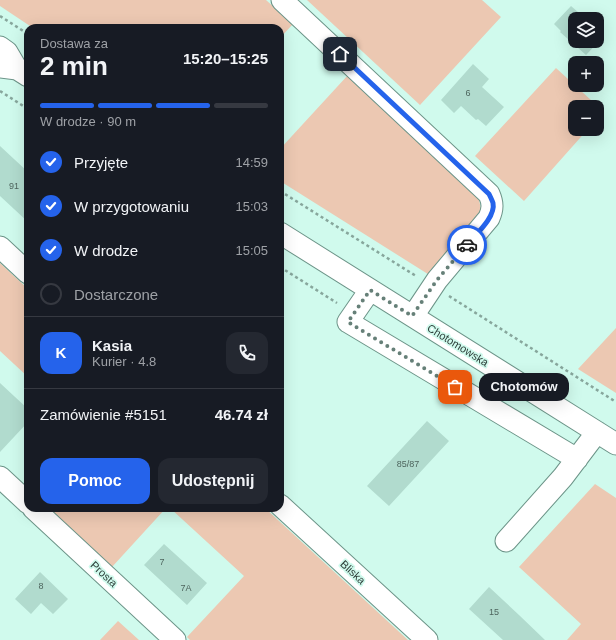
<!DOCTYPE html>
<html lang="pl">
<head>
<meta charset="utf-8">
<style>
	:root { --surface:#171b24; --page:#242831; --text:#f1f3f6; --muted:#9ea1a6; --line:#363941; --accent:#2563eb }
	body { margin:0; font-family:Arial,sans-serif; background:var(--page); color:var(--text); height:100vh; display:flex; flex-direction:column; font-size:15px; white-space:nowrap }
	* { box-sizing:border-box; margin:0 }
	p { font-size:13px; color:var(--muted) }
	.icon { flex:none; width:22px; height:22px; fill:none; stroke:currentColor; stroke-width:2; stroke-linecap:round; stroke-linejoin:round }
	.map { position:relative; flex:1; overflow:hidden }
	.sheet { position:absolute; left:24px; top:24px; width:260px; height:488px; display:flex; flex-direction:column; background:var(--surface); border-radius:12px; box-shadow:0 4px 16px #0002 }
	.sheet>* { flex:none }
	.controls { position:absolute; left:568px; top:12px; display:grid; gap:8px }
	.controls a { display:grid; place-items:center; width:36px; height:36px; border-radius:8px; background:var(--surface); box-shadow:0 4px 16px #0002; font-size:20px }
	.pin { position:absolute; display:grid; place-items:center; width:34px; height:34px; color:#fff; margin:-17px; border-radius:8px; box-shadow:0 2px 6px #0006 }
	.courier { position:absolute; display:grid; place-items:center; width:40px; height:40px; margin:-20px; border:3px solid #2563eb; border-radius:50%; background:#fff; color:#222; box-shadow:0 1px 5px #0007 }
	.bubble { position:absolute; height:28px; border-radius:12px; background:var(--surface); box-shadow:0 4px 16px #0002; font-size:13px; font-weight:700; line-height:28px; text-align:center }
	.head em { font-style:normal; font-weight:700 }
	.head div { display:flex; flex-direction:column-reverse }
	.head { display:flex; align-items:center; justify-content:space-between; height:68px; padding:0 16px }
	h1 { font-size:26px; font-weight:700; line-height:30px }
	.bar { display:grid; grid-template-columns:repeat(4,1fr); gap:6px 4px; align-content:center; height:48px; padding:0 16px }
	.bar i { height:5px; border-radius:3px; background:var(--line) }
	.bar .current { background:var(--accent) }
	.bar p { grid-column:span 4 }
	.line { display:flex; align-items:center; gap:10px; padding:0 16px; border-top:1px solid var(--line) }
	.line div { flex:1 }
	.round { display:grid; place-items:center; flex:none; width:42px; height:42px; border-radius:12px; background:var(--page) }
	ol { padding:0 16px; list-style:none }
	li { display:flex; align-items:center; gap:12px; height:44px }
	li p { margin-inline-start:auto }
	li .icon { padding:4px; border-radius:50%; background:var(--accent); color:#fff; stroke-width:4 }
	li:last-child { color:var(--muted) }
	li i { width:22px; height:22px; border:2px solid var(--line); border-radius:50% }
	.action { display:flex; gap:8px; margin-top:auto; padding:8px 16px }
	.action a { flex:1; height:46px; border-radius:12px; background:var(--accent); color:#fff; font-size:16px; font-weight:700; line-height:46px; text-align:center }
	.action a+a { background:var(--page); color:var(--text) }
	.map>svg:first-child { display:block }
	.green { fill:#ecc8b2 }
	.building { fill:#b1dbce }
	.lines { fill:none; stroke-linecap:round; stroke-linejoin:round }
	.minor-casing { stroke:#6c9488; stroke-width:23 }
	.path { stroke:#87a69c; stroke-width:2.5; stroke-dasharray:3 3; stroke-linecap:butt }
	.minor { stroke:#fff; stroke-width:21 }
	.done { stroke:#668078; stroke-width:4; stroke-dasharray:0 7.2 }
	.route { stroke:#2563eb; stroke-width:5 }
	.labels { text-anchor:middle; stroke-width:3.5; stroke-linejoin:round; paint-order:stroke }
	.number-label { font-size:9px; fill:#4e655e }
	.street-label { font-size:11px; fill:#2d3e39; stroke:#d0faed }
</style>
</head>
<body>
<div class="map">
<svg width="616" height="640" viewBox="0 0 616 640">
	<rect width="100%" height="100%" fill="#d0faed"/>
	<path class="green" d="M0,0h266l27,24 -13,14v-10h-247l-33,-22z
		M307,0h175l19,17 -81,88z
		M556,68l48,44 -7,7v-12h-22v22h13l-64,72 -49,-45z
		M348,75l131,125 2,9v7l-50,60 -151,-95v-32z
		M0,263l28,26v88l-28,-26z
		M616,328v65l-38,-24z
		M595,484l21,14v142h-49l14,-16 -62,-57z
		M49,508h117l-54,59z
		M170,508h95l143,132h-218l-3,-3 57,-61z
		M118,621l21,19h-39z"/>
	<path class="building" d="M571,6l15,13h-11v22h22v-12l7,7 -18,19 -26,-23 1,-1 -7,-7z
		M473,64l16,15 -7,8 22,20 -18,19 -8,-7 -2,1 -15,-14 -7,7 -13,-13z
		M0,146l28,26v50l-28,-26z
		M0,383l28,26v13l-28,30z
		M427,421l22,20 -60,65 -22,-20z
		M164,544l43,39 -20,22 -43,-40z
		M40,572l28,27 -15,15 -12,-11 -10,11 -16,-15z
		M489,587l30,28 26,25h-42l-34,-31z"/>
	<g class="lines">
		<defs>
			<path id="minor" d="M282,0l207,194c4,9 4,15 0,24l-52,62 -24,36
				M0,47l7,5 10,17
				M0,67l17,2 11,7
				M280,233l336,211
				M0,247l28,26
				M370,290l-22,32 229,137
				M0,477l28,26
				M280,505l147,135
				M33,508l142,132
				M506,541l57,-64 34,-45"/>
		</defs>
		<use href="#minor" class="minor-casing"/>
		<path class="path" d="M0,16l28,18
			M0,91l28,18
			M280,191l136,85
			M280,267l57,36
			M449,296l167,106"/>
		<use href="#minor" class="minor"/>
	</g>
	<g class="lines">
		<path class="done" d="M455,387l-107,-65 22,-32 42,26 25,-36 30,-35"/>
		<path class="route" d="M340,54l149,140c1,2 3,6 4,9 3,14 -18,32 -26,42"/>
	</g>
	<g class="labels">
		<g class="number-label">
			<text x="468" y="96">6</text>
			<text x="14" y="189">91</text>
			<text x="408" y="467">85/87</text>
			<text x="162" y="565">7</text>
			<text x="41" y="589">8</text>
			<text x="186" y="591">7A</text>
			<text x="494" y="615">15</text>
		</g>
		<g class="street-label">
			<text transform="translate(458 345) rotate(32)" y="4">Chotomowska</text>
			<text transform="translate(353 572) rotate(43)" y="4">Bliska</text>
			<text transform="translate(104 574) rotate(43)" y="4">Prosta</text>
		</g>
	</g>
</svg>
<div class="controls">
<a><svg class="icon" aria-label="layers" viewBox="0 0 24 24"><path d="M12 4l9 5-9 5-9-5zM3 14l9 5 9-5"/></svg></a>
<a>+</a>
<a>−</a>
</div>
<div class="pin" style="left:455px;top:387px;background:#ea580c"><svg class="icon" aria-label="bag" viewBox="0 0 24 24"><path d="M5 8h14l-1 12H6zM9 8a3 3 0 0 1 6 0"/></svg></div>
<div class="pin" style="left:340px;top:54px;background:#1f2937"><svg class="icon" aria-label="home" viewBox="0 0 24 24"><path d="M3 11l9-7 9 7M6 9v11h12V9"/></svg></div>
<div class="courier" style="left:467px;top:245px"><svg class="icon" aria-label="car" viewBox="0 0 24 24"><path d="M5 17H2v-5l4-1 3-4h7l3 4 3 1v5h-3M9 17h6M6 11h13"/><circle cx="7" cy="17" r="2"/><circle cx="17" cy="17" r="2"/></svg></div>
<div class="bubble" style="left:479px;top:373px;width:90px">Chotomów</div>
<section class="sheet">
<div class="head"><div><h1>2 min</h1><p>Dostawa za</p></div><em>15:20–15:25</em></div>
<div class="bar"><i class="current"></i><i class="current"></i><i class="current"></i><i></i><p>W drodze · 90 m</p></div>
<ol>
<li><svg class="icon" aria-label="check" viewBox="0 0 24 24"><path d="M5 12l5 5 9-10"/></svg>Przyjęte<p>14:59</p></li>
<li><svg class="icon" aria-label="check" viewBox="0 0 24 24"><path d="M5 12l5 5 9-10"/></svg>W przygotowaniu<p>15:03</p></li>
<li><svg class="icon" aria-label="check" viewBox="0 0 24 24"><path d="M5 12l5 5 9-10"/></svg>W drodze<p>15:05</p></li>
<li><i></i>Dostarczone</li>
</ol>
<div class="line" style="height:72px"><b class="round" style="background:var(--accent);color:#fff">K</b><div><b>Kasia</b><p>Kurier · 4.8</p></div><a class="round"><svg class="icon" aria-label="phone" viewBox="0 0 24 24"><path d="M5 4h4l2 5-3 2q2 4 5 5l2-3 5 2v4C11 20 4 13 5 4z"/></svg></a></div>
<div class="line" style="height:52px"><div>Zamówienie #5151</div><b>46.74 zł</b></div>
<div class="action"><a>Pomoc</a><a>Udostępnij</a></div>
</section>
</div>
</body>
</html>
